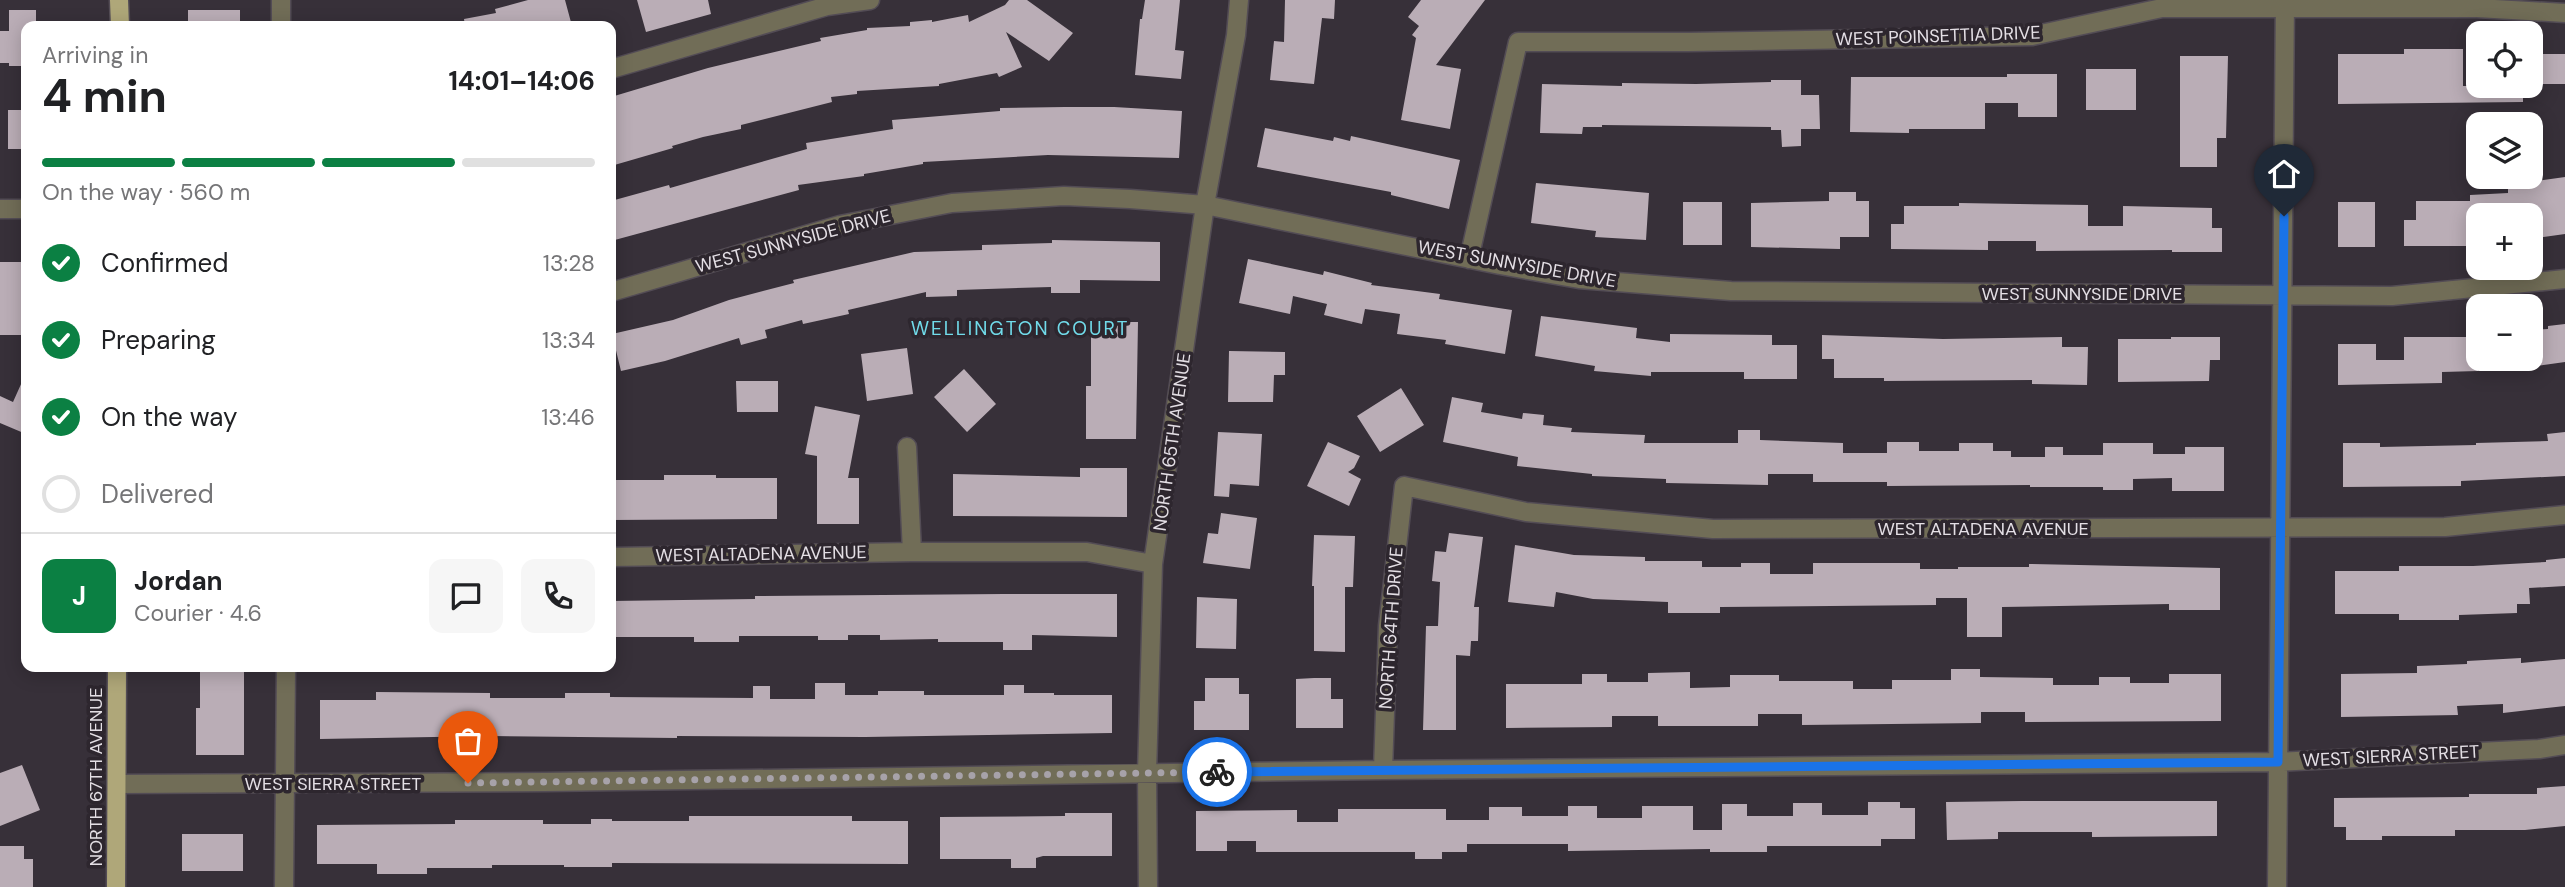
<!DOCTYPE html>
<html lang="en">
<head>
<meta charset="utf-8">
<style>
	:root { --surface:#fff; --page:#f6f6f6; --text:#202124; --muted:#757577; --line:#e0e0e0; --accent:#0b8043 }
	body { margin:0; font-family:"DM Sans",sans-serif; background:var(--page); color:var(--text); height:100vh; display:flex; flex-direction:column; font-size:26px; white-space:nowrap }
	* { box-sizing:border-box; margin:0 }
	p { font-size:23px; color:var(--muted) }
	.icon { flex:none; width:38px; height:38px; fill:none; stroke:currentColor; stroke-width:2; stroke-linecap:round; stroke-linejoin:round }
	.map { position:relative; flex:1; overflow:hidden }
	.panel { position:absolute; left:21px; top:21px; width:595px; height:651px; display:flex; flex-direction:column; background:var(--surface); border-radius:14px; box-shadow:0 4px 18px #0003 }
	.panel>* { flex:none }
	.fabs { position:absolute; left:2466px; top:21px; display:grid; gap:14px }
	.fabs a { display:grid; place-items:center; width:77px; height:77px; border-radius:14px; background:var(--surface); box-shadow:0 4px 18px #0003; font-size:35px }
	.pin { position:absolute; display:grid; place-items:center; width:60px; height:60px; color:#fff; margin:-72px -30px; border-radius:50% 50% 50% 0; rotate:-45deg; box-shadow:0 0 7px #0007 }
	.pin .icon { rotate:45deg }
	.courier { position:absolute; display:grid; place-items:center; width:70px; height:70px; margin:-35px; border:5px solid #1a73e8; border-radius:50%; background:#fff; color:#222; box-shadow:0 2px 9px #0007 }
	.summary em { font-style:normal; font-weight:700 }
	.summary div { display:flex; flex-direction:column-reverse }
	.summary { display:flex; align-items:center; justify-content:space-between; height:119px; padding:0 21px }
	h1 { font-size:46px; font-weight:700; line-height:52px }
	.bar { display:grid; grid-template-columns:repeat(4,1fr); gap:10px 7px; align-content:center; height:84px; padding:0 21px }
	.bar i { height:9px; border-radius:5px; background:var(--line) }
	.bar .on { background:var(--accent) }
	.bar p { grid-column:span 4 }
	.line { display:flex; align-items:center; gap:18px; padding:0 21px; border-top:2px solid var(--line) }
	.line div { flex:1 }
	.round { display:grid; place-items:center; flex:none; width:74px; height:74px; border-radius:14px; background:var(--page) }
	ol { padding:0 21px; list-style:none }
	li { display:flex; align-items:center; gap:21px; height:77px }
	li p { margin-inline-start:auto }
	li .icon { padding:7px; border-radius:50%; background:var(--accent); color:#fff; stroke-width:4 }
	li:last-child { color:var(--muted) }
	li i { width:38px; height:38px; border:4px solid var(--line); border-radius:50% }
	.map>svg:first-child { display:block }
	.building { fill:#baadb6 }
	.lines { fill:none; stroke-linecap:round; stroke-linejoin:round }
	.minor-casing { stroke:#534c55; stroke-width:21 }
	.major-casing { stroke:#534c55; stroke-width:21 }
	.minor { stroke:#716d57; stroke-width:18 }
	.major { stroke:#afa779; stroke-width:18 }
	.done { stroke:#a7a2a9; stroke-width:7; stroke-dasharray:0 12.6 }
	.route { stroke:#1a73e8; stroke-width:9 }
	.labels { text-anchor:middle; stroke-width:7; stroke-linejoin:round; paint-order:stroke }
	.street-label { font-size:18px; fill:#e4dfe5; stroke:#2d262e }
	.neighbourhood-label { font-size:19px; letter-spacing:2px; fill:#71dbea; stroke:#2d262e }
</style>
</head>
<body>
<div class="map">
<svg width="2565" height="887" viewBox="0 0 2565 887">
	<rect width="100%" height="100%" fill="#373039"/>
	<path class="building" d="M528,0h37l7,26h-107l-1,-7 32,-6 -1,-4z
		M637,0h71l3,14 -65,18z
		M1009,0h18l46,33 -24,28 -43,-29 16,35 -23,10 -2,-4 -58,11v2l-82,5v3l-26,3 1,5 -91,23v4l-38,8 -31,9 1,2 -62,18v-69l97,-29 113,-27 -1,-3 47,-8v-2l43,-2v-4l22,-2v2l36,-7 1,7 36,-17z
		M1145,0h35l-5,50 9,1 -3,28 -46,-4 5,-56h2z
		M1285,0h50l-1,19 -12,-1 -8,66 -44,-4 4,-39 10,1z
		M1421,0h64l-49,65 25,4 -11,60 -49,-9 15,-82 -4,-3 7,-9 -11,-9z
		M9,10h27v16h-10v40h-17v-3h-9v-32h9z
		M188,10h52v16h-52z
		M2404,49h59v37h60v16l-185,2v-50h66z
		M2530,54h35v30h-35z
		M2180,56h48l-2,82h-9v29h-37z
		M2086,69h50v41h-50z
		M2007,74h50v43h-39v-14h-33v26h-76v4l-59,-1 1,-55h156z
		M1771,80h30v15h18l1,34h-19v17l-19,1 -1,-17h-10v-3l-169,-2v2h-19l-1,7 -42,-1 2,-49 80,2v-3l74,1 75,-2z
		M1065,107h49l68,4 -3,47 -131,-3 -125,7v2l-59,10v2l-66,9 1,5 -188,51v-40l58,-16 1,3 137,-39 -1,-6 87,-14 -1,-9 108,-9v-3z
		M8,110h18v39h-18z
		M1265,128l68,13 1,-4 16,4 1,-5 109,24 -11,49 -58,-14v-3l-134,-25z
		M2565,177v57l-35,5v-24h-52v31h-74v-26h12v-19h54v-6l38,-2v-8l22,-1v-2z
		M1536,183l113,10 -3,47 -51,-3 1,-6 -65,-8z
		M1829,192h27v9h13v36h-29v12l-89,-2v-44l78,-2z
		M1683,202h39v43h-39z
		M2338,202h37v45h-37z
		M1959,203l129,2v21h35v-20l89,2v20h10v24h-50v-2l-136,1v-10h-48v9l-97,-1v-25h13v-18h55z
		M1052,240l108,2v39l-80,-1v13h-29v-6l-94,3v6l-31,1v-5l-78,18 1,4 -46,10 -1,-4 -37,10 2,8 -26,7 -2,-7 -74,23 -44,10 -9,-37 61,-14 56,-20 65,-17 -1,-3 121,-28 68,-2v-5l70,-2z
		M1248,259l75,16 1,-4 48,12 -1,2 69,9 -1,5 73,11 -7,44 -60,-10 1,-4 -49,-6 3,-20 -35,-5 -3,15 -38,-9 3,-11 -34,-8 -3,18 -51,-11z
		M0,262h26v73h-26z
		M1541,316l96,12 -1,10 34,4v-8l102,1v10h25v34h-53v-7h-93v4l-57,-5 1,-5 -60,-10z
		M1101,322h37l-2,117h-50v-53h5v-50h10z
		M2565,324v38l-35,5v-37l18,-1v-3z
		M1822,335l121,4 119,-2v10h26l-1,38 -55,-1v-4l-148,1v-3h-50v-19h-12z
		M2171,337h49v23h-10l-1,21 -91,1v-43h53z
		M2404,337h74v34l-36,1v11l-104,2v-41h38v16h28z
		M907,348l6,46 -46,7 -6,-47z
		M1229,351l56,1v23h-11l-1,27h-45z
		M964,369l32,35 -29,28 -33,-35z
		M26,373v61l-26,-11v-27l13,6z
		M736,381h42v31h-41z
		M1401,388l23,37 -44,27 -23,-36z
		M1452,397l31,6 -2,9 41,7 1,-6 21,2 -1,10 29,3 -1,4 74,3 -1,8h94v-13h22v10l83,3v10h44v-11h32v9h40v-8h34v8h18v6h34v-10h18v8h40v-12h50v11h32v-7h39v44h-52v-13l-39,1v11h-30v-3h-73v-2l-143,1v-4h-74v-8h-45v11l-102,-2v-4l-74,-3v-2l-75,-8 1,-9 -75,-15z
		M815,406l45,9 -12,63h11v46h-42v-68l-12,-2z
		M1218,432l44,2 -3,52 -29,-2 -1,13 -15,-1z
		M2565,432v44l-104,5v5l-118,1v-44h37v4l96,-2v-2l72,-2 -1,-7z
		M1328,442l32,14 -6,12 -6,4 13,7 -12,27 -42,-20z
		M1080,468h47v49l-174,-1v-42l127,3z
		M664,475h52v3h61v41l-166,1v-40h53z
		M1221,513l36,5 -7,51 -47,-6 5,-30 10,1z
		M1449,533l34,4 -9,70h5l-1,34h-7l-1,15 -14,-1v75h-33l3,-104h12l2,-44 -8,-1 3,-30 11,1z
		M1314,535l41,1 -2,51h-8v65l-31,-1v-65h-2z
		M1515,545l59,10 71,2v4h57v6h39v-4h29v11h43v-11h107v6h38v-2h71v-3l191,4v42h-51v-6l-167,3v30h-35v-39h-31v7l-216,2v6h-52v-11l-75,-3 -37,-7 -2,15 -46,-5z
		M2565,558v28l-36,2 1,16h-13v9l-58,2v5h-60v-6h-64v-43h64v-5h74l73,-4v-2z
		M1004,594h113v43l-85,-2v15h-29v-8h-65v-3l-58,1v-5h-32v5h-30v-4h-79v6h-45v-5h-83v-36l144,-2v-3z
		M1197,597l40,2 -1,50 -40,-1z
		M2521,658v5l44,-4v47l-62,7v-9l-46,2 1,9 -117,2v-43l76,-1v-7l50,-2v-3z
		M200,667h44v88h-48v-47h4z
		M1951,669h29v8l73,1v7h46v-8h31v6h39v-9h52v47l-196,1v-10h-44v11l-179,2v-11h-44v12h-100v-10h-46v11l-106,1v-44h76v-10h25v8h41v-9l42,-1v16l40,-1v-12h49v6h74v8h39v-9h59z
		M1205,678h34v16h10v36h-55v-29h11z
		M1314,678h17v21h12v29h-47v-49z
		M815,683h30v12h33v-4h46v4h80v-10h20v8h30v2h58v38l-247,4 -188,-1v2l-187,-2 -170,3v-39h56v-8l114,1v5h75v-5h45v4l143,1v-12h17v13h45z
		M22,765l18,45 -40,16v-53z
		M2565,786v40l-40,4h-70v6h-73v4h-36v-13h-12v-29l135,-1v-3h68v-6z
		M2022,801h195v35l-125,1v-5h-94v7l-51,1 -1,-38z
		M1868,802h32v6h15v31h-34v7h-114v6h-57v-3l-142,2v-7h-101v8h-25v7h-27v-7h-159v-11h-29v10h-31v-40l101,-1v12h41v-13h108v11h43v-13h33v9h46v-10h29v12h45v-12h51v24h29v-26h25v12h46v-13h29v12h46z
		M1065,813h47v43h-69l-7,2v10h-25v-9h-71v-42l125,-1z
		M689,816h163v5h56v43l-296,-1v4h-48v-2h-72v3h-65v6h-50v-10h-60v-39l138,-1v-4h88v4h48v-5h21v2h77z
		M182,834h61v37h-61z
		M0,846h24v13h9v28h-33z"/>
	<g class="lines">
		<defs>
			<path id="minor" d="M281,26v-26
				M611,69l216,-63 43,-6
				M0,209h26
				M1469,259l49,-217h171l343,-6 130,-28h315l88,5
				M611,292l229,-67 112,-22 112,-7 66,3 75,6 295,60 79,14 152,12 661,5 173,-17
				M907,447l5,105
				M611,557l301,-5h175l66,12
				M1383,770l5,-144 16,-140 122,26 187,17 732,-2 120,-12
				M117,784l429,-2 837,-12 895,-8 261,-13 26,-4
				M284,887l2,-220
				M1148,887l-1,-114 6,-209 52,-359 31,-170 3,-35
				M2277,887l8,-887"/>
			<path id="major" d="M119,0l1,26
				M116,887l1,-220"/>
		</defs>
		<use href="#minor" class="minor-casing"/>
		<use href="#major" class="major-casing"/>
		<use href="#minor" class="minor"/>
		<use href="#major" class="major"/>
	</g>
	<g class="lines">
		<path class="done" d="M468,783l749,-11"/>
		<path class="route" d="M1217,772l1061,-10 6,-546"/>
	</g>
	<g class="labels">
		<g class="street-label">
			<text transform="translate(1938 36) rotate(-2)" y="6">WEST POINSETTIA DRIVE</text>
			<text transform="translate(793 241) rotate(-15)" y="6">WEST SUNNYSIDE DRIVE</text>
			<text transform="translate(1517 264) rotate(10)" y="6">WEST SUNNYSIDE DRIVE</text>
			<text x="2082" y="300">WEST SUNNYSIDE DRIVE</text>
			<text transform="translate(1172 442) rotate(-82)" y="6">NORTH 65TH AVENUE</text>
			<text x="1983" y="535">WEST ALTADENA AVENUE</text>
			<text transform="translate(761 554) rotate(-1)" y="6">WEST ALTADENA AVENUE</text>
			<text transform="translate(1391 628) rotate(-86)" y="6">NORTH 64TH DRIVE</text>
			<text transform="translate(2391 756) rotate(-3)" y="6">WEST SIERRA STREET</text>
			<text transform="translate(96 777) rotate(-90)" y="6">NORTH 67TH AVENUE</text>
			<text x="333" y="790">WEST SIERRA STREET</text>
		</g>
		<g class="neighbourhood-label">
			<text x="1020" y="335">WELLINGTON COURT</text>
		</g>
	</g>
</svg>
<div class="fabs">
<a><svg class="icon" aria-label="locate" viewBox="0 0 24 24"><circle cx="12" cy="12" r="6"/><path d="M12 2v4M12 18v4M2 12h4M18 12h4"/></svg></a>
<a><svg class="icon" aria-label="layers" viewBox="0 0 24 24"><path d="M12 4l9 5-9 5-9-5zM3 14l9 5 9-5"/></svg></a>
<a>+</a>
<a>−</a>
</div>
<div class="pin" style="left:468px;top:783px;background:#ea580c"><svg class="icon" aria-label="bag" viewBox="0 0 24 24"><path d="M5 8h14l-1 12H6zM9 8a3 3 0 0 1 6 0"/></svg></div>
<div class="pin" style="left:2284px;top:216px;background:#1f2937"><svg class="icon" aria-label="home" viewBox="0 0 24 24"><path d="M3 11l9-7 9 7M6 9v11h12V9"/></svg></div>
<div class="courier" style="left:1217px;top:772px"><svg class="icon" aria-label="bike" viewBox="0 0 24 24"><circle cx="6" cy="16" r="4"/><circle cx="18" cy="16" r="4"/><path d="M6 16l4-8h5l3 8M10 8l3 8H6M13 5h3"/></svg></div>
<section class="panel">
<div class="summary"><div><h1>4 min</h1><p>Arriving in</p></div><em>14:01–14:06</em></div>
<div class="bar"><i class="on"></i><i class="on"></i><i class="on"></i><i></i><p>On the way · 560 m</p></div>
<ol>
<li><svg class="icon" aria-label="check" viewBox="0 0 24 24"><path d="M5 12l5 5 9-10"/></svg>Confirmed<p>13:28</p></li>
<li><svg class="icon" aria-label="check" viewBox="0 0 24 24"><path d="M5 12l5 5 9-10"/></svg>Preparing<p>13:34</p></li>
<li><svg class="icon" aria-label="check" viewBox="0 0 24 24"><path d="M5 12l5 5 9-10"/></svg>On the way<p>13:46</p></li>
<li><i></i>Delivered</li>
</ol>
<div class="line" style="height:126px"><b class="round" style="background:var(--accent);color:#fff">J</b><div><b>Jordan</b><p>Courier · 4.6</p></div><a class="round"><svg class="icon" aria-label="chat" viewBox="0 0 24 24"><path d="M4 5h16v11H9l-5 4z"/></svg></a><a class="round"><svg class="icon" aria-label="phone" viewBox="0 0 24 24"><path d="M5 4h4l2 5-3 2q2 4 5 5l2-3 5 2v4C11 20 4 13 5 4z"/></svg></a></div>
</section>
</div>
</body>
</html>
